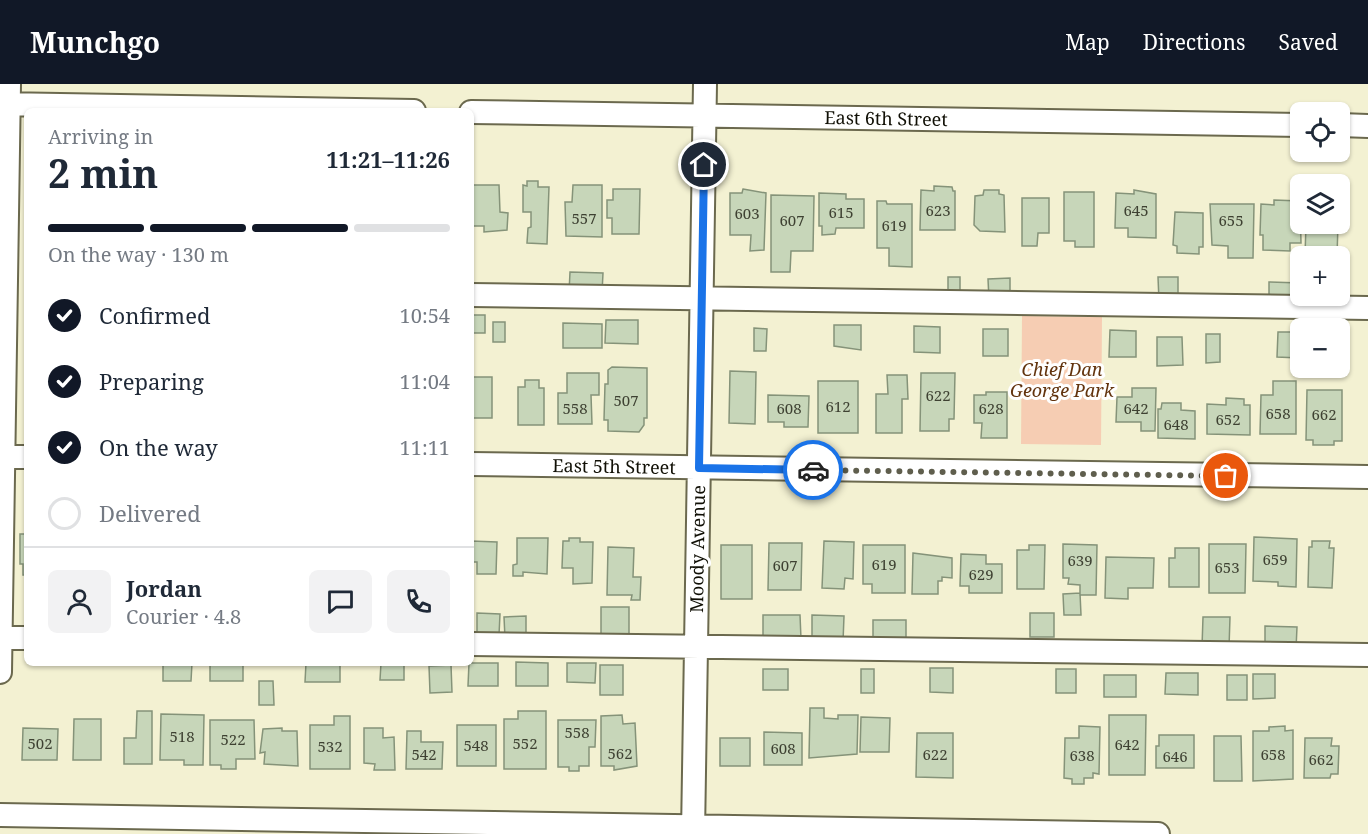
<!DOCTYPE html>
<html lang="en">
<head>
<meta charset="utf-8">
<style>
	:root { --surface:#fff; --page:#f2f2f3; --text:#1f2937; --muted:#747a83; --line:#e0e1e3; --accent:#111827 }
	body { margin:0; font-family:"Noto Serif",serif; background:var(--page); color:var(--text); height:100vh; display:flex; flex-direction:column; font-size:22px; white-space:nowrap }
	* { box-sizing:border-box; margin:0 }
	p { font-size:20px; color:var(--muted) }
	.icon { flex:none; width:33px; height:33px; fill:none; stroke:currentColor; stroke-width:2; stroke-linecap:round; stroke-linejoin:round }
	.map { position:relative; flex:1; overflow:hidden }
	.side { position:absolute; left:24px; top:24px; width:450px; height:558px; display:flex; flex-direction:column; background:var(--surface); border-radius:9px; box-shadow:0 2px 4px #0004 }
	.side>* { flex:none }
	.controls { position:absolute; left:1290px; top:18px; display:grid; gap:12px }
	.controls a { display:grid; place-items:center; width:60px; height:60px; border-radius:9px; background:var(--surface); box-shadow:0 2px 4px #0004; font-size:30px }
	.pin { position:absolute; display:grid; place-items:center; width:51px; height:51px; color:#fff; margin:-26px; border:3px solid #fff; border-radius:50%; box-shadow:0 2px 6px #0007 }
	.courier { position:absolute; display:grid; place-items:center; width:60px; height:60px; margin:-30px; border:4px solid #1a73e8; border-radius:50%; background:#fff; color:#222; box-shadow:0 2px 8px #0007 }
	.overview em { font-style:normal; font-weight:700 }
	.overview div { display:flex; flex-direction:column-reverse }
	.overview { display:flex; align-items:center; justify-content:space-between; height:102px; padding:0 24px }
	h1 { font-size:39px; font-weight:700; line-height:45px }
	.bar { display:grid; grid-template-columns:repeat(4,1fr); gap:9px 6px; align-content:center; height:72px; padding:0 24px }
	.bar i { height:8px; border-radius:4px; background:var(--line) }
	.bar .selected { background:var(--accent) }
	.bar p { grid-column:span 4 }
	.line { display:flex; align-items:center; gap:15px; padding:0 24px; border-top:2px solid var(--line) }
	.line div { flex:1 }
	.round { display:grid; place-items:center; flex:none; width:63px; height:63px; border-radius:9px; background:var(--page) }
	ol { padding:0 24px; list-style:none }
	li { display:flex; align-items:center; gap:18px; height:66px }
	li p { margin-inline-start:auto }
	li .icon { padding:6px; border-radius:50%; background:var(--accent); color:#fff; stroke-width:4 }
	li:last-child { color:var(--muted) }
	li i { width:33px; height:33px; border:3px solid var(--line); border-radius:50% }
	header { display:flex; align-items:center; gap:36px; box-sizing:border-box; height:84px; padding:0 30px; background:var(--accent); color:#fff }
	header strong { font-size:28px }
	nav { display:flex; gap:33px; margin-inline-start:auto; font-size:21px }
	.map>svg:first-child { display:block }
	.green { fill:#f6cdb3 }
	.building { fill:#c7d6b9; stroke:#859379; stroke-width:1.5 }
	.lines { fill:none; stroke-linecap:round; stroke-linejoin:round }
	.minor-casing { stroke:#6b694e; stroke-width:26 }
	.minor { stroke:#fff; stroke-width:22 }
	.done { stroke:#5f5e4d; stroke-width:6; stroke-dasharray:0 10.8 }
	.route { stroke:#1a73e8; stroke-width:8 }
	.labels { text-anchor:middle; stroke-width:6; stroke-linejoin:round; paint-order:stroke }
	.number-label { font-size:15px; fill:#3e4132 }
	.street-label { font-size:18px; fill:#100f05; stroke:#fff }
	.park-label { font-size:18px; font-style:italic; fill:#62330d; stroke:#fff }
</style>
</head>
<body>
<header>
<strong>Munchgo</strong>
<nav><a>Map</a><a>Directions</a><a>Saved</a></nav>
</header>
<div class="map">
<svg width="1368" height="750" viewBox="0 0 1368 750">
	<rect width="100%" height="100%" fill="#f3f1d2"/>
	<path class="green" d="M1022,232l80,1 -1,128 -80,-1z"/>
	<path class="building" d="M527,97h11v6h11l-2,57 -20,-1 1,-15 3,-1v-15h-8v-27l4,1z
		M471,101h28l1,27 8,1 -1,17 -23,2v-6h-13z
		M573,101h29v52l-36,-1 -1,-34h7z
		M934,102l18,1 1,4h2v39h-35l1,-40 13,1z
		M613,105h27l-1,45h-27v-16h-5v-18h6z
		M743,105l23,4 -2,57 -14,1 1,-16h-21v-42h12z
		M984,106h15v4l5,1 1,37 -25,-1 -6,-6 1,-29 8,-1z
		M1134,106l22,4v44l-28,-1v-9h-13l1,-35 18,1z
		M1064,108h30v55h-19v-6h-11z
		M819,109l27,1v5h18v29h-28l-1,6 -13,1v-9h-3z
		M771,111l43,1 -1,55h-22l-1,21h-19z
		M1022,114h27v35h-11l-1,13h-15z
		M1274,116l26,1 1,42h-11v8l-27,-1v-15h-3l1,-31 13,1z
		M877,117h9l1,3h25v63l-23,-1v-18h-12z
		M1210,120h44l-1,54h-25v-12l-16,-1z
		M1175,128l28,1v34h-4v7l-22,-1v-7l-4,-1z
		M1306,140h32l-1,32h-32z
		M570,188l33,1 -1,20h-33z
		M948,193h12v21h-12z
		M1158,193h20v24h-19z
		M1010,194v21l-21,1 -1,-21z
		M1269,198l31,1 2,23 -33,-1z
		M471,231h14v18h-14z
		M606,236h32v24l-33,-1z
		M493,238h12v20h-12z
		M563,239l39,1v24h-39z
		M834,241h27v25l-27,-4z
		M914,242l26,1v26l-26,-1z
		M754,244l13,1 -1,22h-12z
		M983,245h25v27h-25z
		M1110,246l26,1v26h-27z
		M1278,248h22l-1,26 -22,-1z
		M1206,250h14v28l-14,1z
		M1157,253h25l1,28 -26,1z
		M612,283l35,1v50h-3v7l-5,7 -31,-1v-11h-4l1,-36h3v-14z
		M730,287l26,1 -1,52 -26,-1z
		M567,289h32v22h-8l1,29h-34v-31h9z
		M921,289h34l-1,46h-5v12h-29z
		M887,291h20l1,24h-6v34h-26v-39h12z
		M471,293h21v41h-21z
		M525,296h14v8h5v37h-26v-38h7z
		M818,297h40v52h-40z
		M1273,297h23v53h-36l1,-39h12z
		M1132,304h24l-1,43h-14v-9h-25l1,-25h15z
		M1307,306h35v51h-8v4h-21v-5h-7z
		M986,308h21v46h-26l1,-15h-8v-28h12z
		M768,311l41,1 -1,31h-24v-5h-16z
		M1226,314l18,1v6h6v30l-43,-1v-30l19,1z
		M1162,319h19v7l14,1v28l-37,-1v-29h3z
		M20,450h7v41h-4v-11h-3z
		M1254,453l43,2 -1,48 -18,-1v-4l-25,-1z
		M517,454h31l-1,36 -24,-2v4h-10v-11l4,-1z
		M569,454h11v4h13l-1,41 -19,1v-16h-11l1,-27h6z
		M471,457l26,1 -1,32h-19v-12h-6z
		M824,457l30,1 -1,37 -8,-1 -1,11 -22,-1z
		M1312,457h18l-1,7h5l-2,40 -24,-1 1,-40h3z
		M769,459h33l-1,47h-33z
		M1063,460l34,1 -1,50h-16v-10l-12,-1 1,-6h-6z
		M1209,460h37l-1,49h-36z
		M721,461h31v54h-31z
		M863,461h42v48h-33v-9h-9z
		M1029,461h16l-1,44h-27v-39h12z
		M608,463l26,1 -1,29h8l-1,23h-9l1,-5h-25z
		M1175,464h24v39h-30v-29h6z
		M913,469l39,5v20l-10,-1v4h-4v13h-26z
		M961,470l25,1v9h16v29h-33v-7h-9z
		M1106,473l48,1 -1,30h-25v11l-23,-1z
		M1080,509l1,22h-17l-1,-21z
		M601,523h28v32l-28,-1z
		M477,529l23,1 -1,21h-22z
		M1030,529h24v24h-24z
		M763,531h37l1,24h-38z
		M812,531l32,1 -1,26h-31z
		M526,532v21l-21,1 -1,-21z
		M1203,533h27l-1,31 -27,-1z
		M873,536h33v24l-33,1z
		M1265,542l32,1 -1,22 -31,-1z
		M516,578l32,1v23h-32z
		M163,579h29l-1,18h-28z
		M210,579h33v18h-33z
		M306,579h34v19h-35z
		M381,579h23v17h-24z
		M469,579h29v23h-30z
		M567,579h29l-1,20 -28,-1z
		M451,581l1,27 -22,1 -1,-27z
		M600,581h23v30h-23z
		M930,584h23v25l-23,-1z
		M763,585h25v21h-25z
		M861,585h13v24h-13z
		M1056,585h20v24h-20z
		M1166,589h32v22l-33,-1z
		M1253,590h22v24l-22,1z
		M1104,591h32v22h-32z
		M1227,591h20v25h-20z
		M259,597h14l1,24h-15z
		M810,624h14v10l14,1v-4h20l-1,39 -48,4z
		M137,627h15v53h-28v-26h12z
		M518,627h28v58h-42v-50h14z
		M161,630l43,1 -1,50h-19v-5h-24z
		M622,631l1,9 12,-1 2,43 -23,4v-4h-13v-50z
		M1109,631h37l-1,60h-36z
		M334,632h16v53h-40v-44h24z
		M861,633l29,1 -1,34h-29z
		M74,635h27v41h-28z
		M210,636h44l1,39h-19v10h-15v-4h-11z
		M558,636h38l-1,27h-6v19h-10v5h-10v-4h-11z
		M457,641h39v41h-39z
		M1079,642l21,1 -1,47 -6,-1v5h-9v6h-12v-5l-8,-1 1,-40h14z
		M1285,642v5l8,-1v49l-40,2v-50h16v-4z
		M23,644l35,1 -1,31h-35z
		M282,644v3h15l1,35 -34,-2 1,-12 -5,1 3,-24z
		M364,644h19v10l11,-1 1,33h-21l1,-6 -11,-1z
		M407,647h14v11h22l-1,27h-36z
		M764,648l38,1v32h-38z
		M917,649h36v45l-37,-1z
		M1159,651h35v33h-38v-22h3z
		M1214,652h27l1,45h-28z
		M720,654h30v28h-30z
		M1305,654h27l-1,8h8l-1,28h-7l-1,4h-26z"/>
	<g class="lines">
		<defs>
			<path id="minor" d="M0,20l414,7
				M471,28l829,13
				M1340,41l28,1
				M471,211l897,13
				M0,373h27
				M471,380l897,13
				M0,554h27
				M471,560l897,11
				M0,588l9,-588
				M0,731l1158,19
				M693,750l12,-750"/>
		</defs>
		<use href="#minor" class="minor-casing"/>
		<use href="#minor" class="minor"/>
	</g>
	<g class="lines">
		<path class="done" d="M813,386l413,6"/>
		<path class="route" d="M704,81l-5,303 114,2"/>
	</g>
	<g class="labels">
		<g class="number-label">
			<text x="938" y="132">623</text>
			<text x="1136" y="132">645</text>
			<text x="841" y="134">615</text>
			<text x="747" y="135">603</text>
			<text x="584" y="140">557</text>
			<text x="792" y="142">607</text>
			<text x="1231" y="142">655</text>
			<text x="894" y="147">619</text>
			<text x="938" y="317">622</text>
			<text x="626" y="322">507</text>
			<text x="838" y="328">612</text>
			<text x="575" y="330">558</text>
			<text x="789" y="330">608</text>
			<text x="991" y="330">628</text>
			<text x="1136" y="330">642</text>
			<text x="1278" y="335">658</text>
			<text x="1324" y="336">662</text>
			<text x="1228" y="341">652</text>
			<text x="1176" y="346">648</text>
			<text x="1275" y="481">659</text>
			<text x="1080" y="482">639</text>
			<text x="884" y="486">619</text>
			<text x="785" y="487">607</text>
			<text x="1227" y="489">653</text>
			<text x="981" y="496">629</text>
			<text x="577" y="654">558</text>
			<text x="182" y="658">518</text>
			<text x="233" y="661">522</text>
			<text x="40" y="665">502</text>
			<text x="525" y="665">552</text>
			<text x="1127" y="666">642</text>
			<text x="476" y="667">548</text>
			<text x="330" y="668">532</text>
			<text x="783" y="670">608</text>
			<text x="620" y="675">562</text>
			<text x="424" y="676">542</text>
			<text x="935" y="676">622</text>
			<text x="1273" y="676">658</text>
			<text x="1082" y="677">638</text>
			<text x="1175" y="678">646</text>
			<text x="1321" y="681">662</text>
		</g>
		<g class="street-label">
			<text transform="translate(886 35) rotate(1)" y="6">East 6th Street</text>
			<text transform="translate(614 383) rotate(1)" y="6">East 5th Street</text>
			<text transform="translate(698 465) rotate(-89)" y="6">Moody Avenue</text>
		</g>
		<g class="park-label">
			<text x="1062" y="292">Chief Dan<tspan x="1062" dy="21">George Park</tspan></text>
		</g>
	</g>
</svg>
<div class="controls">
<a><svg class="icon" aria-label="locate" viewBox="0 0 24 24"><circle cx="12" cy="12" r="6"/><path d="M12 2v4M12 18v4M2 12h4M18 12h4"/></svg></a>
<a><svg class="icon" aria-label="layers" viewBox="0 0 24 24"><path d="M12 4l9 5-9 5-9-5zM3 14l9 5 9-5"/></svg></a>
<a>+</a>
<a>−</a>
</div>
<div class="pin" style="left:1226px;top:392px;background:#ea580c"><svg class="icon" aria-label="bag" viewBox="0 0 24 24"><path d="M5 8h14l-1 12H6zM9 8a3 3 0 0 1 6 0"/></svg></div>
<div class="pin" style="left:704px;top:81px;background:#1f2937"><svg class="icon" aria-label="home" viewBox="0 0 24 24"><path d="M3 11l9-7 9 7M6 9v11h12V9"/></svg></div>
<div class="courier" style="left:813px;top:386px"><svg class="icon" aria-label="car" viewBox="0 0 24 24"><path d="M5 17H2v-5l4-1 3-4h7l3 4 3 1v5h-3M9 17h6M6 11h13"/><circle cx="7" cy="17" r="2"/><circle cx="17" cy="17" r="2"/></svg></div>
<section class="side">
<div class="overview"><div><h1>2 min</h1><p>Arriving in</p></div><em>11:21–11:26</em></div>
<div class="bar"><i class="selected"></i><i class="selected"></i><i class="selected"></i><i></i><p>On the way · 130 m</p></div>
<ol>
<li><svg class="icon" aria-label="check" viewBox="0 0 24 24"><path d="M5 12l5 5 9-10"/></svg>Confirmed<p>10:54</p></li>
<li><svg class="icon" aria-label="check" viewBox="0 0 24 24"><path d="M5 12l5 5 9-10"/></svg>Preparing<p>11:04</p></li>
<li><svg class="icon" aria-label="check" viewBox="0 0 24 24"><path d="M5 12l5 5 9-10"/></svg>On the way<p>11:11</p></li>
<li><i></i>Delivered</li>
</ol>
<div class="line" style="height:108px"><a class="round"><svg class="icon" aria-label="person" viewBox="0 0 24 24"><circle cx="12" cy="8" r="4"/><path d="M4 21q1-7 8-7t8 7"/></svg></a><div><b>Jordan</b><p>Courier · 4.8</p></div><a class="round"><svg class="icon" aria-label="chat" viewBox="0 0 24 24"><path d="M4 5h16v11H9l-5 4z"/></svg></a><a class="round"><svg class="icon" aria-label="phone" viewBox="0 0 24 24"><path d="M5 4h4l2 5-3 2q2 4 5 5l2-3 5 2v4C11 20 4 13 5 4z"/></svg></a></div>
</section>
</div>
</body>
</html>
